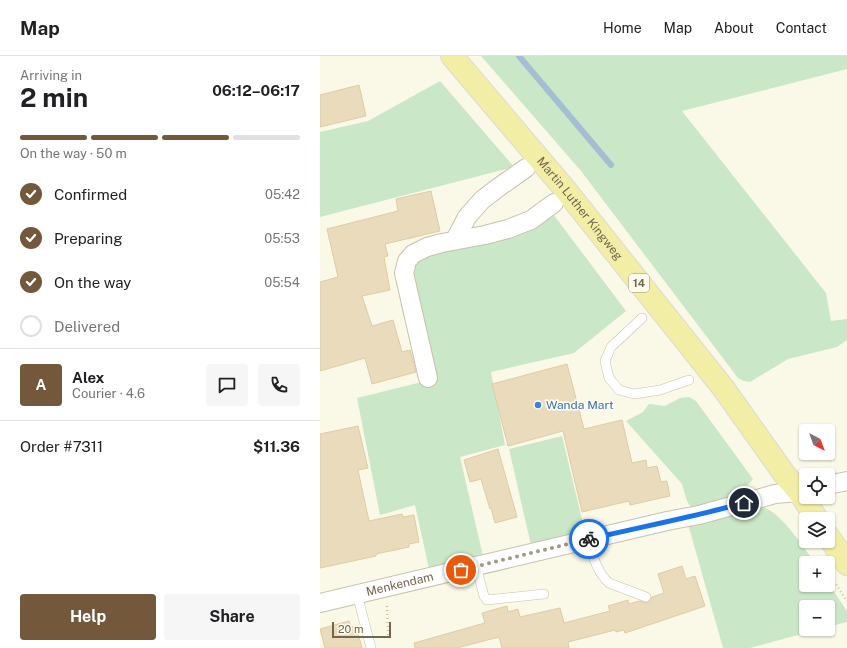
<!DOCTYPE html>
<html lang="en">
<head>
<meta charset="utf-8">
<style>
	:root { --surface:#fff; --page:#f6f6f6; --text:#202124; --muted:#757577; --line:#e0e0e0; --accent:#74583b }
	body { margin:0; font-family:"Public Sans",sans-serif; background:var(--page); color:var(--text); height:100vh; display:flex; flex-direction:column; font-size:15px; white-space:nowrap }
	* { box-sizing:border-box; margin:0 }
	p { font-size:13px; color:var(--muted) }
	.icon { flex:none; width:22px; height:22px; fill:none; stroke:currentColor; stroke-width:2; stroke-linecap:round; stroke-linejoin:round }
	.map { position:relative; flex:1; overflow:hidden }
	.details { display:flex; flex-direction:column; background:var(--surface); width:320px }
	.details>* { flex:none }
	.needle { width:26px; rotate:139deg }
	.fabs { position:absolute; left:479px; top:368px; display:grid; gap:8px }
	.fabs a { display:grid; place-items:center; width:36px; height:36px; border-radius:4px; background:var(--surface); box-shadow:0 1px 3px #0004; font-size:20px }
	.scale { position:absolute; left:12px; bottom:10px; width:59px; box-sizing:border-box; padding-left:4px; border:2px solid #72664e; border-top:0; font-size:11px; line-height:14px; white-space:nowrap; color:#72664e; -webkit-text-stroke:3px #fdfced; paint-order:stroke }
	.pin { position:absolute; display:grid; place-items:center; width:34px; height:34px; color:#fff; margin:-17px; border:2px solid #fff; border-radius:50%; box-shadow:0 1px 4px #0007 }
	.courier { position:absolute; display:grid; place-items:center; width:40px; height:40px; margin:-20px; border:3px solid #1a73e8; border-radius:50%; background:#fff; color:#222; box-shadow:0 1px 5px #0007 }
	.overview em { font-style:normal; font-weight:700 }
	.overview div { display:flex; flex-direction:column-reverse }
	.overview { display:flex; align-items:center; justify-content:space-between; height:68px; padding:0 20px }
	h1 { font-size:26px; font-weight:700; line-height:30px }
	.bar { display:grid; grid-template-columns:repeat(4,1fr); gap:6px 4px; align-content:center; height:48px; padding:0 20px }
	.bar i { height:5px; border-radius:3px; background:var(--line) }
	.bar .current { background:var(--accent) }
	.bar p { grid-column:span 4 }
	.line { display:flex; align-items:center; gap:10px; padding:0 20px; border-top:1px solid var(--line) }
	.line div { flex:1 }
	.round { display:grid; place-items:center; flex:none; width:42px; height:42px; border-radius:4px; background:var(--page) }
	ol { padding:0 20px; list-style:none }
	li { display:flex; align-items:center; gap:12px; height:44px }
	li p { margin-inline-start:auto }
	li .icon { padding:4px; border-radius:50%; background:var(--accent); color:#fff; stroke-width:4 }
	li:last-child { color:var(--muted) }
	li i { width:22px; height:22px; border:2px solid var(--line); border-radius:50% }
	.primary-button { display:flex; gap:8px; margin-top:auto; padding:8px 20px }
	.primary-button a { flex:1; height:46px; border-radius:4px; background:var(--accent); color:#fff; font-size:16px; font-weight:700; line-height:46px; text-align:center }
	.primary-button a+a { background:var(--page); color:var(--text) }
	header { display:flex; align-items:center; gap:24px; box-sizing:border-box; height:56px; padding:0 20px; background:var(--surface); border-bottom:1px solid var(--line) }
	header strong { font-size:19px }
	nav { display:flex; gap:22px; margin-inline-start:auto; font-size:14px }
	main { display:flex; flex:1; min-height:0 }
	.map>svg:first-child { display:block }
	.green { fill:#cae7c7 }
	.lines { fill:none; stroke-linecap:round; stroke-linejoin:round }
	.stream { stroke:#a4bed3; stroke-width:6 }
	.building { fill:#e9dbbc; stroke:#dfcca3 }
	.service-casing { stroke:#c8c1ac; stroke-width:10 }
	.minor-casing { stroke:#c8c1ac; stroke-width:20 }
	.primary-casing { stroke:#dddad5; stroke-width:24 }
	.path { stroke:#d2c4a4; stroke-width:2.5; stroke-dasharray:1 3; stroke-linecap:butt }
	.service { stroke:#fff; stroke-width:9 }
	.minor { stroke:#fff; stroke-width:18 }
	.primary { stroke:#f3eea5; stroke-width:22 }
	.done { stroke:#a29984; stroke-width:4; stroke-dasharray:0 7.2 }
	.route { stroke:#1a73e8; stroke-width:5 }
	.shop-dot { fill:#3f7fe0; stroke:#fdfced; stroke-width:1.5 }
	.labels { text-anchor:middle; stroke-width:3.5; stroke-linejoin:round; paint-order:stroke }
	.shield { fill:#fdfced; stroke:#9c937e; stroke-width:1 }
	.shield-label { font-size:11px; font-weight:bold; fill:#72664e }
	.street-label { font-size:12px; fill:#72664e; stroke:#fdfced }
	.shop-label { font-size:12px; fill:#366cbe; stroke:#fdfced; text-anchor:start }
</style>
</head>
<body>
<header>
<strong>Map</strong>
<nav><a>Home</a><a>Map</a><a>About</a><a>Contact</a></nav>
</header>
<main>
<section class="details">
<div class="overview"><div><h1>2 min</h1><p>Arriving in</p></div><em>06:12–06:17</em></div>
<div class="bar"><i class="current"></i><i class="current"></i><i class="current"></i><i></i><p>On the way · 50 m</p></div>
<ol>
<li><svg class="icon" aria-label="check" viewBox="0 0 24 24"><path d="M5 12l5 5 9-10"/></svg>Confirmed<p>05:42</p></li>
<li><svg class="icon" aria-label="check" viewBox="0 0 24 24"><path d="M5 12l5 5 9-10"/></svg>Preparing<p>05:53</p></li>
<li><svg class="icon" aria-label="check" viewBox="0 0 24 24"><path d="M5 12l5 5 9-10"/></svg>On the way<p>05:54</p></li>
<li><i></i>Delivered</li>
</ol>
<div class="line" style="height:72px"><b class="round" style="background:var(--accent);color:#fff">A</b><div><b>Alex</b><p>Courier · 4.6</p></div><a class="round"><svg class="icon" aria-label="chat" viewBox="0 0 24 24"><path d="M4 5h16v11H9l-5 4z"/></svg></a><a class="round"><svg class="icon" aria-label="phone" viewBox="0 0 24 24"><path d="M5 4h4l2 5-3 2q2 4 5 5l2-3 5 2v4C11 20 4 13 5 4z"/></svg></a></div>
<div class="line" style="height:52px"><div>Order #7311</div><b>$11.36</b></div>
<div class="primary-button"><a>Help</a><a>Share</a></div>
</section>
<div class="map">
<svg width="527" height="592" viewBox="0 0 527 592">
	<rect width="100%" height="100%" fill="#faf9e7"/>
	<path class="green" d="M161,0h366v13l-165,42 144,182 5,28 16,-2v21l-10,7 -49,12 -38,23 -6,-1 -6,-3 -157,-207z
		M120,25l74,86 -194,50v-85l48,-11z
		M230,154l76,101 -52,42 -83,19 14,73 -45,12 23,99 -54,13 -14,-64 -35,10 -23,-117 77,-19 -26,-101 4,-17z
		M369,341l7,4 57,78 -6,7 -32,17 -20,5 -5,-2 -3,-5 -5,-17 -56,-63 17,-9 6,-8 16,2 15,-8z
		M242,380l23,96 -54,13 -22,-96z
		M436,450c3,1 6,1 9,2 17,6 39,40 50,55h-9v22h22v-2l19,28v11l-19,5v-20h-22v22h14l-70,19h-27l-35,-124z"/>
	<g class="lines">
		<path class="stream" d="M199,0l92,109"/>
	</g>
	<path class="building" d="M39,29l7,31 -46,11v-32z
		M111,135l9,40 -55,13 3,12 -4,1 6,33 -28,6 10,30 21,-6 9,32 8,-2 6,22 -44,12 -7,-26 -45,13v-89l18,-5 -11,-48 71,-18 -2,-12z
		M247,308l17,65 38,-9 10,43 14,-3 1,8 10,-2 4,16 6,-1 3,15 -40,9 -1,-4 -47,11 -19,-81 -55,15 -16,-62z
		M38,370l10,42 -10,2 11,51 33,-7 1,3 11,-2 5,27 -10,2v3l-33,7v2l-56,12v-134z
		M178,393l19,68 -22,6 -4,-15 -1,1 -9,-30 -11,3 -6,-22z
		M362,510l4,13 9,-3 10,30 -80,27 -1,-3 -8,2 -1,-2 -47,12 1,6h-67l-3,-11 -42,11h-42l-1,-5 71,-20 -3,-10 25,-7 1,6 10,-3 2,8 40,-9 4,15 46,-12 -2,-5 20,-6 1,4 10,-3 8,2 3,-2 2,-4 12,-4 -6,-19z
		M29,565l2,6 5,-1 6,22h-37l-5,-19z"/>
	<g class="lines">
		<defs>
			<path id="service" d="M322,262l-31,29 -6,14 4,17 10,12 15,4 26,-4 29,-10
				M268,484c5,15 8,31 21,43l37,14
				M156,510l8,30 3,4 57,-6
				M37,538l14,54"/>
			<g id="minor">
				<path d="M135,184l12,-23 15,-17 17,-13 27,-19"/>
				<path d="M108,322l-24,-105 3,-12 6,-7 14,-7 15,-4 43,-8 23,-6 23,-9 23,-17"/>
				<path d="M508,429l19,-4"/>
				<path id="s1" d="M0,547l347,-82 32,-6 76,-21 24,-2 7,-2"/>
			</g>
			<g id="primary">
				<path id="s2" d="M132,0l112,132 160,201 61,86 14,17 18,27"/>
				<path d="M508,480l19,28"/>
			</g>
		</defs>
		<use href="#service" class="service-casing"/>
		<use href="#minor" class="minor-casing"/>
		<use href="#primary" class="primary-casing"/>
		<path class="path" d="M514,525l13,20
			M67,550l1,29"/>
		<use href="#service" class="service"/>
		<use href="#minor" class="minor"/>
		<use href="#primary" class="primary"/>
	</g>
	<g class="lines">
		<path class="done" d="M141,514l128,-31"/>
		<path class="route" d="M269,483c52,-12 104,-22 155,-36"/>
	</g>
	<circle class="shop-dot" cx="218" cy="349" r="4"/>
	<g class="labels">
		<rect class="shield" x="309" y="218" width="20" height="18" rx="3"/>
		<g class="shield-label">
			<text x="319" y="231">14</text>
		</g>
		<g class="street-label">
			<text dy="4" stroke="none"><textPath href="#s2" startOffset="199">Martin Luther Kingweg</textPath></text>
			<text dy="4" stroke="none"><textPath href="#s1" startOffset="82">Menkendam</textPath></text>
		</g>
		<g class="shop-label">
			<text x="226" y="353">Wanda Mart</text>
		</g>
	</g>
</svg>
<div class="fabs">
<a><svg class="needle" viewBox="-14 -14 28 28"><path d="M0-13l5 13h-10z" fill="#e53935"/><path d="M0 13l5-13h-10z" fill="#757577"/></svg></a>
<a><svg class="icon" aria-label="locate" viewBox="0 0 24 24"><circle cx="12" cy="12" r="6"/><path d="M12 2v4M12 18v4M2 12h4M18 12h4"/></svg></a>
<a><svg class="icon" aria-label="layers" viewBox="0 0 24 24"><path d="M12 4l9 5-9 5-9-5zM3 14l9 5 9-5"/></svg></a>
<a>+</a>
<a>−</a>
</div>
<div class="scale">20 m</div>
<div class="pin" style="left:141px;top:514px;background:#ea580c"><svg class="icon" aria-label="bag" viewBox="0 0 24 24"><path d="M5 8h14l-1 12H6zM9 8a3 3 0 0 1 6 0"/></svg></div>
<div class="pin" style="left:424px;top:447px;background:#1f2937"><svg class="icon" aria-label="home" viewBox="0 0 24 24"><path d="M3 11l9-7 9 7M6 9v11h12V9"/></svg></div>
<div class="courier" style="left:269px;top:483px"><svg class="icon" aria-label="bike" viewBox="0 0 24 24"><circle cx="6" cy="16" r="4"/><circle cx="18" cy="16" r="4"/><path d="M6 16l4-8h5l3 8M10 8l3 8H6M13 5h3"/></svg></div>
</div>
</main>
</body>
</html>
